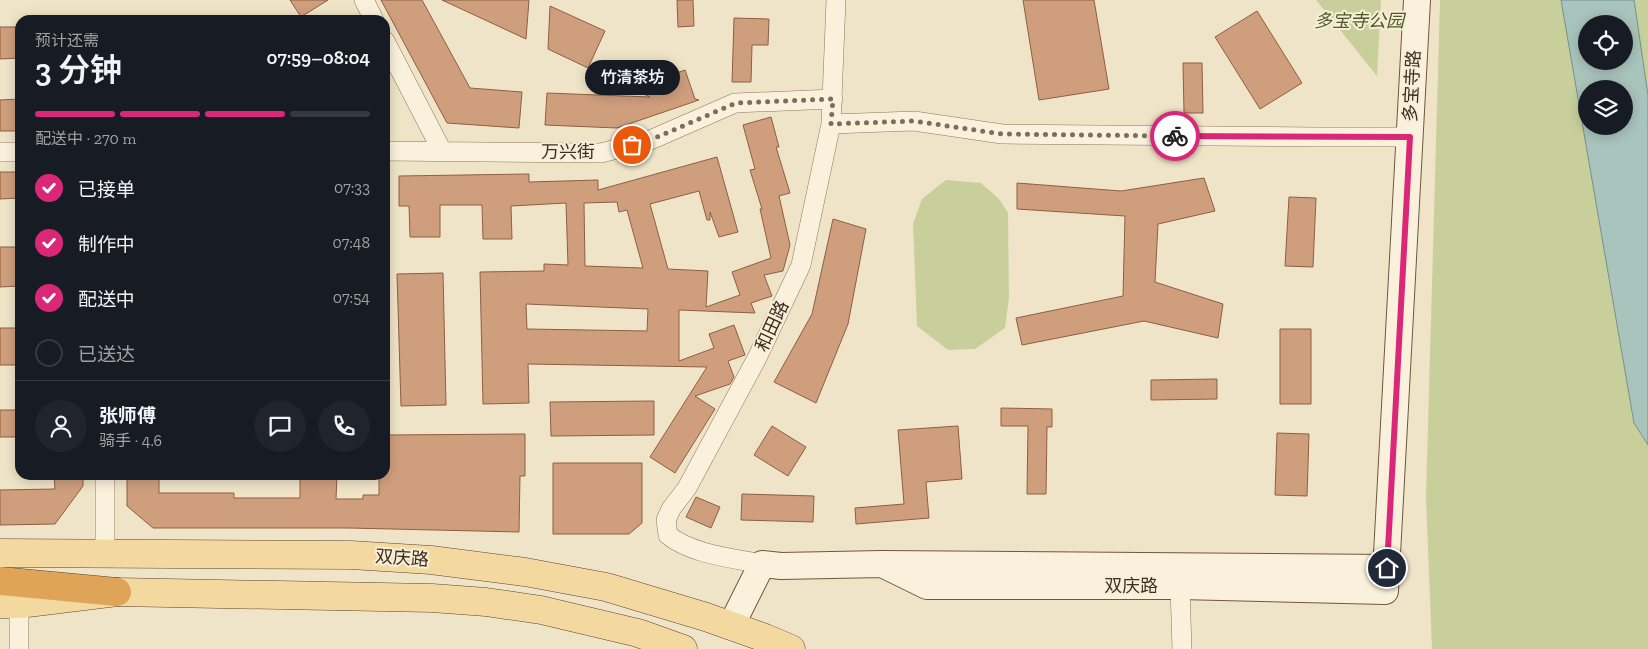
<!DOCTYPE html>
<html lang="zh">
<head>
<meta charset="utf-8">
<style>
	:root { --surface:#171b24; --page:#20242c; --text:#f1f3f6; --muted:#9ea1a6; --line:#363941; --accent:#db2777 }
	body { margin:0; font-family:"Zilla Slab","Noto Sans SC",serif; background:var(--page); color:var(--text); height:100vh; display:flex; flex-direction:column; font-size:19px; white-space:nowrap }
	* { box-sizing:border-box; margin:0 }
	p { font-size:16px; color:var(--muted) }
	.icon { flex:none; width:28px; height:28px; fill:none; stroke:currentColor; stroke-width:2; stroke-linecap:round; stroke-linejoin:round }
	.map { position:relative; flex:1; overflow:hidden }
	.drawer { position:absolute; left:15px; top:15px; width:375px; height:465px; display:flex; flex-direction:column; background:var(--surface); border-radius:15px; box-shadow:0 2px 12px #0003 }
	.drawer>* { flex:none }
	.fabs { position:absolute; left:1578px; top:15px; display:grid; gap:10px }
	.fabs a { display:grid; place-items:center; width:55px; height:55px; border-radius:50%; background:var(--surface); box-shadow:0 2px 12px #0003; font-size:25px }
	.pin { position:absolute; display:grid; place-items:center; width:42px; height:42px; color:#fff; margin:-21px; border:2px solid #fff; border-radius:50%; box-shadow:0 1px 5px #0007 }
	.courier { position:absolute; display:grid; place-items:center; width:50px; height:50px; margin:-25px; border:4px solid #db2777; border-radius:50%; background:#fff; color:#222; box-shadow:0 1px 6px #0007 }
	.bubble { position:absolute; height:35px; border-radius:18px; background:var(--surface); box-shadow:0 2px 12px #0003; font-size:16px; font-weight:600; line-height:35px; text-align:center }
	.headline em { font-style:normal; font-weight:600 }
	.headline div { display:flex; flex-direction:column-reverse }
	.headline { display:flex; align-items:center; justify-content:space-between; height:85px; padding:0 20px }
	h1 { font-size:32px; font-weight:600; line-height:38px }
	.bar { display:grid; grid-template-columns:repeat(4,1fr); gap:8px 5px; align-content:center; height:60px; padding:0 20px }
	.bar i { height:6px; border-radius:4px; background:var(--line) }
	.bar .on { background:var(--accent) }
	.bar p { grid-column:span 4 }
	.line { display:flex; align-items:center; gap:12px; padding:0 20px; border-top:1px solid var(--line) }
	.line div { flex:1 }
	.round { display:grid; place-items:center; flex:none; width:52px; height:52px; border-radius:26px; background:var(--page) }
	ol { padding:0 20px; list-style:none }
	li { display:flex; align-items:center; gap:15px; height:55px }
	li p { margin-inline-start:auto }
	li .icon { padding:5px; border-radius:50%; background:var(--accent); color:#fff; stroke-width:4 }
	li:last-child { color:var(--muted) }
	li i { width:28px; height:28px; border:2px solid var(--line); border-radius:50% }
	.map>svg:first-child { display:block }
	.green { fill:#c9cf9b }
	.water { fill:#a9c4bc; stroke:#6f938a; fill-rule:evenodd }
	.building { fill:#cf9f7d; stroke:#8d5f41; fill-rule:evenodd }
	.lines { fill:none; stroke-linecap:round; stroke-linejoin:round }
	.street-casing { stroke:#8d765c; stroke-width:20 }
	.secondary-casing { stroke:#6f573f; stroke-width:28 }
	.primary-casing { stroke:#5b4430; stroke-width:29 }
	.highway-casing { stroke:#5b4430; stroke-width:29 }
	.street { stroke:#faf1dc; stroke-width:19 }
	.secondary { stroke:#faf1dc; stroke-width:26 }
	.primary { stroke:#f3d9a0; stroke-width:28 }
	.highway { stroke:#e0a458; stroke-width:28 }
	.done { stroke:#7c6e5b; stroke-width:5; stroke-dasharray:0 9 }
	.route { stroke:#db2777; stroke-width:6 }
	.labels { text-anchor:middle; stroke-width:4; stroke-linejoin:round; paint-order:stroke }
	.park-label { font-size:18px; font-style:italic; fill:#4d5a26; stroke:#f7eed8 }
	.street-label { font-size:18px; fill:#3d2e20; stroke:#f7eed8 }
</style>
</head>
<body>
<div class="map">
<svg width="1648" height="649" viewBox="0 0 1648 649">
	<rect width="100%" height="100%" fill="#f0e4c8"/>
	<path class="green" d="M1316,0h65l-4,76z
		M1440,0h121l73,423 14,22v204h-216l-6,-152z
		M1634,0h14v95z
		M946,180l35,3 18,16 9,14 1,85 -4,30 -30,21 -27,1 -31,-24 -4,-102 9,-25z"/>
	<path class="water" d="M1561,0h73l14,95v350l-14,-22zM1586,24h38v37h-38zM1586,89h38v37h-38z"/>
	<path class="building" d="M290,0h38l-27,17z
		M381,0h41l48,88 52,4 -3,36 -72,-5z
		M442,0h87l-3,39z
		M677,0h16l1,26 -16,1z
		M1023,0h71l15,89 -70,11z
		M550,6l55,25 -17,37 -40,-19z
		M1257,11l45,72 -42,26 -45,-72z
		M734,18l35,1 -1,26h-16l-1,37h-19z
		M0,27h20v31l-20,1z
		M1183,63h19l1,50h-19z
		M685,70l10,29 4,1 -82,28 -72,-3 2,-32 103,4 -17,-8z
		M20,99v32h-20v-31z
		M771,117l8,30h-3l14,46 -11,3 11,49 -7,26 -19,4 8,21 -21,7 4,10 -76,-3v51l35,-13 -5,-14 25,-9 11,30 -17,6 6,16 -4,7 -35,12 20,13 -40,64 -25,-16 57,-90 -179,-3 1,39 -46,1 -3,-132 64,-1v-7l24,1 -2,-62 -55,3 1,33h-29l-1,-34h-42v32h-30l-1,-31h-10v-30l130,-2v8l69,-2v10l119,-33 21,75 -19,5 -9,-25v8h-3l-8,-29 -49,13 18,65 40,2 -2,36 34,-12 -8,-23 39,-14 -11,-49h2l-12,-39 5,-1 -12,-44zM617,202l2,10 8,-2 16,58 -58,-2 -1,-63zM526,304l122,5 -1,22 -120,-2z
		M0,172h20v26l-20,1z
		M1204,178l11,33 -57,13 -3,58 68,22 -5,34 -74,-17 -122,24 -6,-27 107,-22 2,-80 -108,-7v-26l104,8z
		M1289,197l27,1 -3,69 -28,-1z
		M833,219l33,10 -18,95 -32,79 -42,-21 38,-68z
		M0,247h20v39l-20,1z
		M443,273l3,132 -45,1 -4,-132z
		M0,328h20v37h-20z
		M1280,329h31v75h-31z
		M1217,379v20l-66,1v-20z
		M654,401v34l-103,1 -1,-34z
		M1001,408l51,1v18h-5l-1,67h-19l1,-68h-27z
		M0,410h20v27h-20z
		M772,426l34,21 -18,29 -34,-21z
		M958,426l4,53 -36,3 3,36 -73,6 -1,-16 49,-4 -6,-74z
		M1277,433l32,1 -2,62 -32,-1z
		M525,434v42h-5l-1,56 -170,-4h-196l-26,-22v-31h32v18h75v5h66v-23h37l-1,24h27v-4h16v-20h6v-40z
		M553,463h89v60l-13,11h-76z
		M54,475h29v11l-28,38 -55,1v-35l55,-1z
		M742,494l72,2 -1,26 -72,-2z
		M696,497l24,10 -9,21 -25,-11z"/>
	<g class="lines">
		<defs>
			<path id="street" d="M364,0l10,20
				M385,41l57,110
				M831,124l83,-3 88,13 313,3h95
				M385,151l216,2 47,-12 87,-38 98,-4
				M0,152h20
				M105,554v-79
				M762,564c-30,-6 -71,-10 -94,-29l-2,-15 5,-11 16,-21 70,-130 44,-93 30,-141 5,-124
				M1180,586l2,63
				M19,649v-45"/>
			<path id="secondary" d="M882,564l45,22h253l205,5 32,-591
				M731,626l31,-62 19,2 101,-2 505,4"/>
			<path id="primary" d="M0,553l351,2 80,5 94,12 81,15 100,30 59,21 26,11
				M0,604h19l98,-12 315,6 54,4 55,8 97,23 45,16"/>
			<path id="highway" d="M0,581l117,11"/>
		</defs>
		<use href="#street" class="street-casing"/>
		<use href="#secondary" class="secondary-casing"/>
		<use href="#primary" class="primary-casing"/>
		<use href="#highway" class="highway-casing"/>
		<use href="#street" class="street"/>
		<use href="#secondary" class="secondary"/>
		<use href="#primary" class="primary"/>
		<use href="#highway" class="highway"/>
	</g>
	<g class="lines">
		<path class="done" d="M632,145l16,-4 88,-38 97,-4 -2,25 83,-3 88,13 173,2"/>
		<path class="route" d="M1175,136l235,1 -23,431"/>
	</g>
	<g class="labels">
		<g class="park-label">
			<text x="1359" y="27">多宝寺公园</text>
		</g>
		<g class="street-label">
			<text transform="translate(1412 86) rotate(-87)" y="6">多宝寺路</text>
			<text x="568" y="158">万兴街</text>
			<text transform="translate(772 326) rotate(-65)" y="6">和田路</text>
			<text transform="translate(402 558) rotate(4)" y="6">双庆路</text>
			<text x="1131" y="592">双庆路</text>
		</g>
	</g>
</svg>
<div class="fabs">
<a><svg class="icon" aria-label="locate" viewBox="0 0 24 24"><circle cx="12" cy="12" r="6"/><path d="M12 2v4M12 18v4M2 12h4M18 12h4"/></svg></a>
<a><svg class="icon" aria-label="layers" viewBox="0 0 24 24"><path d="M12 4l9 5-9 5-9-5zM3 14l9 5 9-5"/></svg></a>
</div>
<div class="pin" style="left:632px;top:145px;background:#ea580c"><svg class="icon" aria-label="bag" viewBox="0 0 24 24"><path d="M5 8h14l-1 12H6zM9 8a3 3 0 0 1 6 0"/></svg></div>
<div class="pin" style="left:1387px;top:568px;background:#1f2937"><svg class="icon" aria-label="home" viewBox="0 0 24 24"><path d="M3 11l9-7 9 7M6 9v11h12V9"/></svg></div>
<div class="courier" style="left:1175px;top:136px"><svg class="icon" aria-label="bike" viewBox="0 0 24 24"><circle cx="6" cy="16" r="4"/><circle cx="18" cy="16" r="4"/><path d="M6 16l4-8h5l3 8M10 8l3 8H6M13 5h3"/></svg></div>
<div class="bubble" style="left:585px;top:60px;width:95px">竹清茶坊</div>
<section class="drawer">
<div class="headline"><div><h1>3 分钟</h1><p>预计还需</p></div><em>07:59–08:04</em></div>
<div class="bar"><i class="on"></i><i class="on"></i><i class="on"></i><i></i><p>配送中 · 270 m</p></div>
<ol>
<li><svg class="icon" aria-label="check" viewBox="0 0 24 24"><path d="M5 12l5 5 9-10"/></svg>已接单<p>07:33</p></li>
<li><svg class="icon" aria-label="check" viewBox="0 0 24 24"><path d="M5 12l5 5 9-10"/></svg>制作中<p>07:48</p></li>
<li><svg class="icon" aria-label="check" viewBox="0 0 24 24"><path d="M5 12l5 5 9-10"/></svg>配送中<p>07:54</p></li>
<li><i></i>已送达</li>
</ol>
<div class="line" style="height:90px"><a class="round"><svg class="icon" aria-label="person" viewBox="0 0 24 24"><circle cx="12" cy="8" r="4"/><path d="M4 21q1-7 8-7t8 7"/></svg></a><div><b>张师傅</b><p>骑手 · 4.6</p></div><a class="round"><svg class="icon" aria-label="chat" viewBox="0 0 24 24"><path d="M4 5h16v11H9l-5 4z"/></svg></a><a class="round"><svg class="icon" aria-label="phone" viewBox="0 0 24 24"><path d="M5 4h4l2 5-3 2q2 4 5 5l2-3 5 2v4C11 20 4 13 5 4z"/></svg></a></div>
</section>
</div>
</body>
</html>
